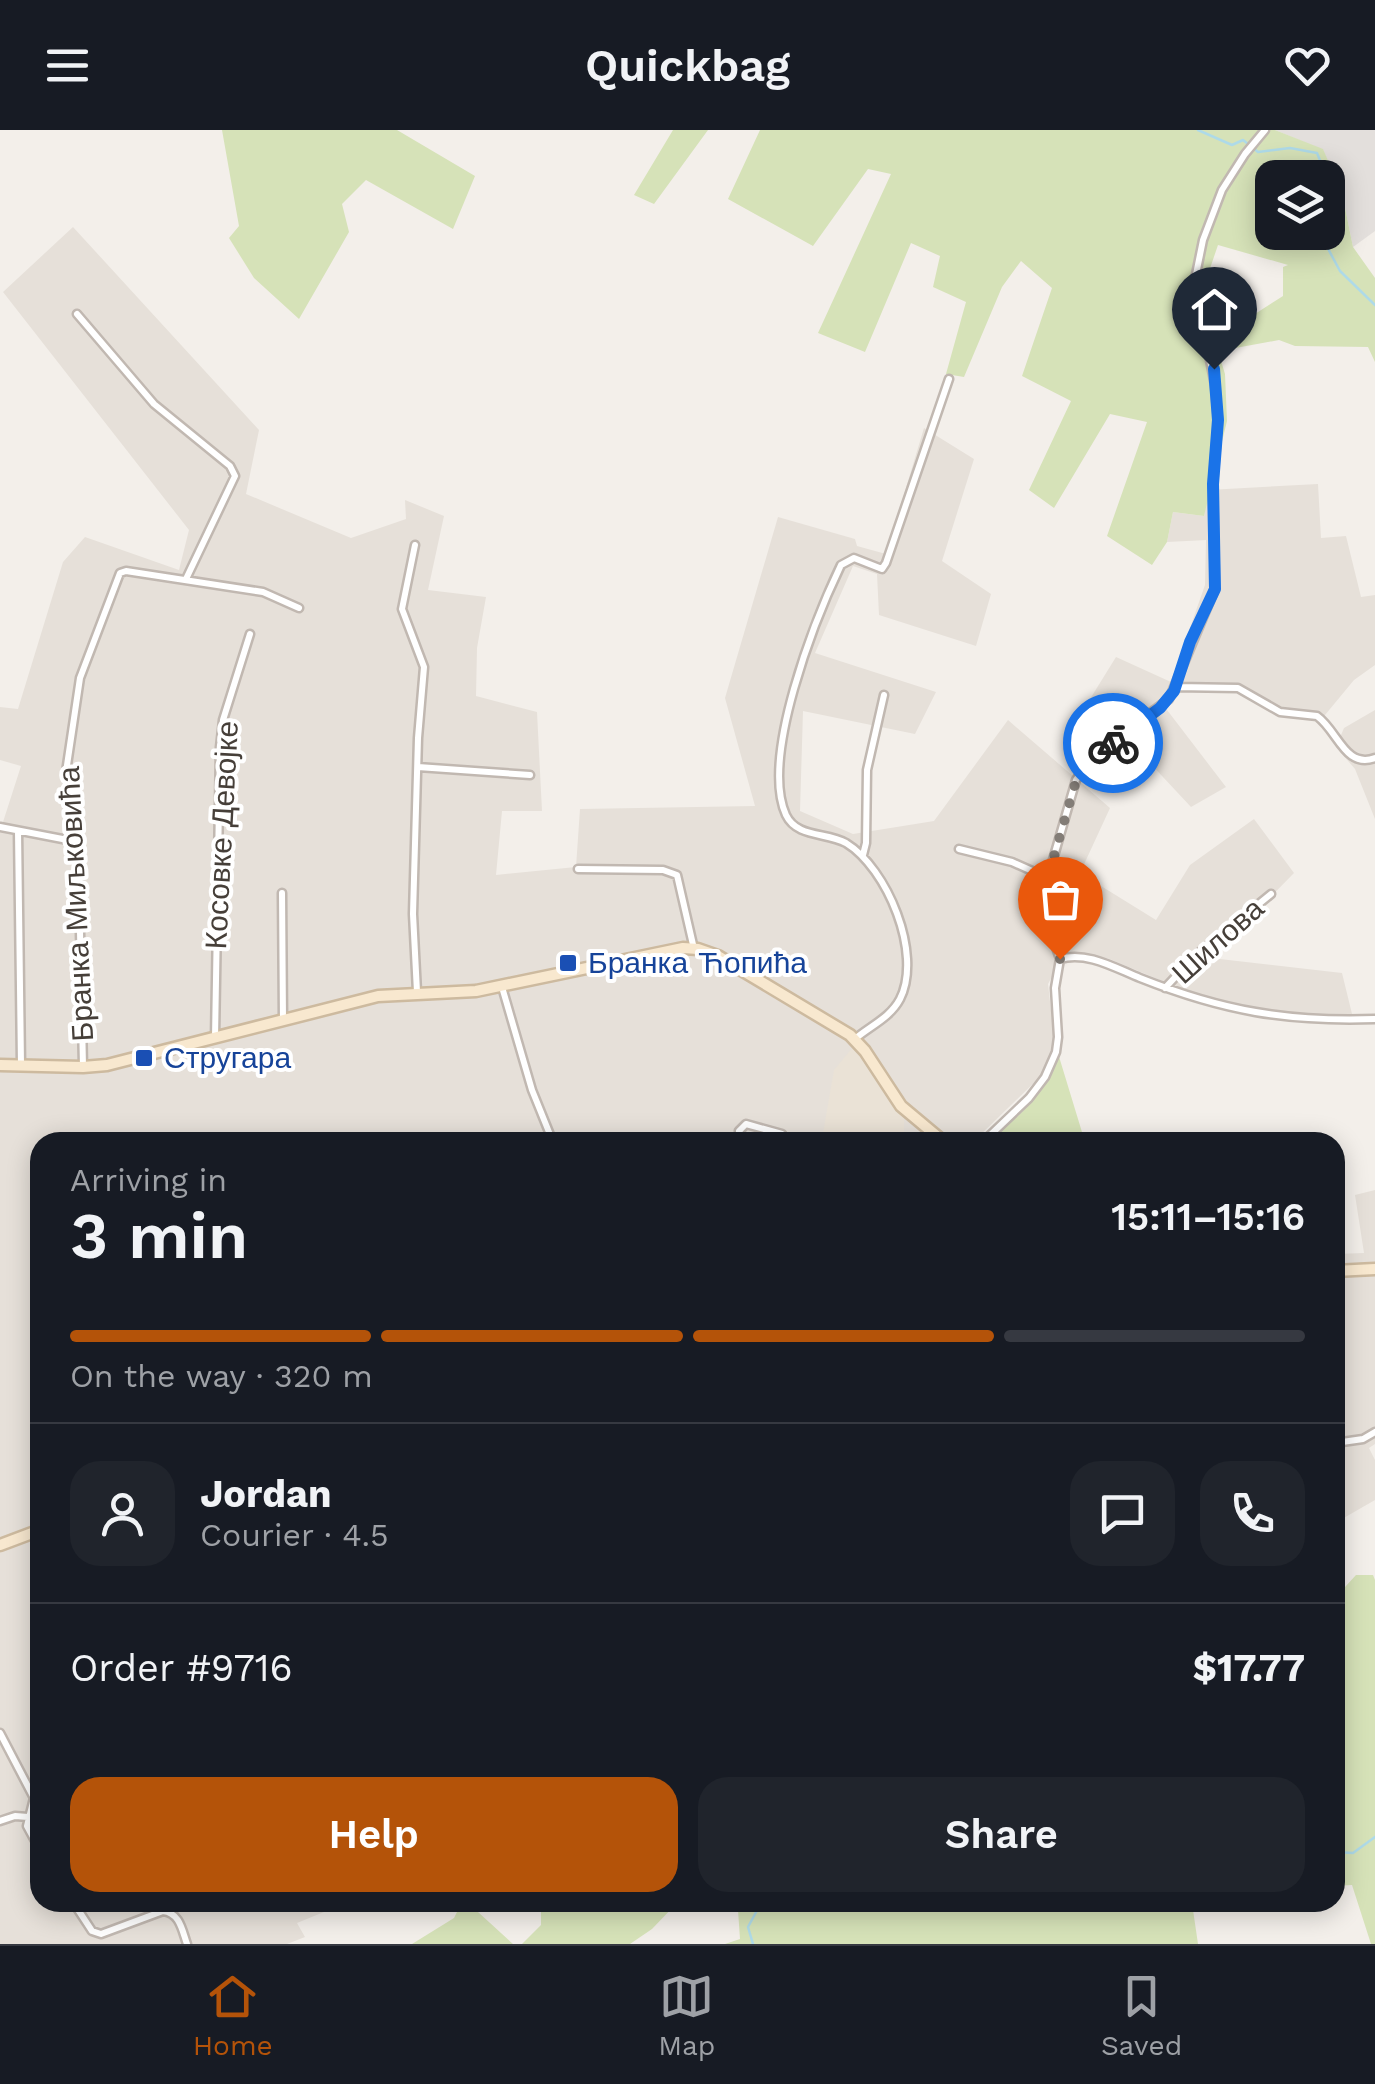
<!DOCTYPE html>
<html lang="en">
<head>
<meta charset="utf-8">
<style>
	:root { --surface:#171b24; --page:#20242c; --text:#f1f3f6; --muted:#9ea1a6; --line:#363941; --accent:#b45309 }
	body { margin:0; font-family:"Work Sans",sans-serif; background:var(--page); color:var(--text); height:100vh; display:flex; flex-direction:column; font-size:38px; white-space:nowrap }
	* { box-sizing:border-box; margin:0 }
	p { font-size:32px; color:var(--muted) }
	.icon { flex:none; width:55px; height:55px; fill:none; stroke:currentColor; stroke-width:2; stroke-linecap:round; stroke-linejoin:round }
	.map { position:relative; flex:1; overflow:hidden }
	.sheet { position:absolute; left:30px; top:1002px; width:1315px; height:780px; display:flex; flex-direction:column; background:var(--surface); border-radius:30px; box-shadow:0 5px 25px #0003 }
	.sheet>* { flex:none }
	.controls { position:absolute; left:1255px; top:30px; display:grid; gap:20px }
	.controls a { display:grid; place-items:center; width:90px; height:90px; border-radius:20px; background:var(--surface); box-shadow:0 5px 25px #0003; font-size:50px }
	.pin { position:absolute; display:grid; place-items:center; width:85px; height:85px; color:#fff; margin:-102px -42px; border-radius:50% 50% 50% 0; rotate:-45deg; box-shadow:0 0 10px #0007 }
	.pin .icon { rotate:45deg }
	.courier { position:absolute; display:grid; place-items:center; width:100px; height:100px; margin:-50px; border:8px solid #1a73e8; border-radius:50%; background:#fff; color:#222; box-shadow:0 2px 12px #0007 }
	.headline em { font-style:normal; font-weight:600 }
	.headline div { display:flex; flex-direction:column-reverse }
	.headline { display:flex; align-items:center; justify-content:space-between; height:170px; padding:0 40px }
	h1 { font-size:65px; font-weight:600; line-height:75px }
	.bar { display:grid; grid-template-columns:repeat(4,1fr); gap:15px 10px; align-content:center; height:120px; padding:0 40px }
	.bar i { height:12px; border-radius:8px; background:var(--line) }
	.bar .on { background:var(--accent) }
	.bar p { grid-column:span 4 }
	.line { display:flex; align-items:center; gap:25px; padding:0 40px; border-top:2px solid var(--line) }
	.line div { flex:1 }
	.round { display:grid; place-items:center; flex:none; width:105px; height:105px; border-radius:30px; background:var(--page) }
	.cta { display:flex; gap:20px; margin-top:auto; padding:20px 40px }
	.cta a { flex:1; height:115px; border-radius:30px; background:var(--accent); color:#fff; font-size:40px; font-weight:600; line-height:115px; text-align:center }
	.cta a+a { background:var(--page); color:var(--text) }
	header { display:flex; justify-content:space-between; align-items:center; height:130px; padding:0 40px; background:var(--surface); font-size:45px; font-weight:600 }
	.dock { display:flex; justify-content:space-around; align-items:center; height:140px; border-top:2px solid var(--line); background:var(--surface); font-size:28px; color:var(--muted) }
	.dock a { display:grid; justify-items:center; gap:5px }
	.dock .on { color:var(--accent) }
	.map>svg:first-child { display:block }
	.residential { fill:#e6e0d9 }
	.industrial { fill:#e3dfdc }
	.education { fill:#eae2d6 }
	.green { fill:#d6e2b8; fill-rule:evenodd }
	.lines { fill:none; stroke-linecap:round; stroke-linejoin:round }
	.stream { stroke:#aedae8; stroke-width:2.5 }
	.street-casing { stroke:#c1b8b1; stroke-width:11 }
	.secondary-casing { stroke:#cdba9f; stroke-width:15 }
	.street { stroke:#fff; stroke-width:6 }
	.secondary { stroke:#f8e8cf; stroke-width:10 }
	.done { stroke:#837d77; stroke-width:10; stroke-dasharray:0 18 }
	.route { stroke:#1a73e8; stroke-width:12 }
	.transit-dot { fill:#1a4fb4; stroke:#fff; stroke-width:4 }
	.labels { text-anchor:middle; stroke-width:8; stroke-linejoin:round; paint-order:stroke }
	.street-label { font-size:30px; fill:#463f39; stroke:#fff }
	.transit-label { font-size:30px; fill:#164399; stroke:#fff; text-anchor:start }
</style>
</head>
<body>
<header><svg class="icon" aria-label="menu" viewBox="0 0 24 24"><path d="M4 6h16M4 12h16M4 18h16"/></svg>Quickbag<svg class="icon" aria-label="heart" viewBox="0 0 24 24"><path d="M12 20l-8-8c-3-5 5-10 8-4 3-6 11-1 8 4z"/></svg></header>
<div class="map">
<svg width="1375" height="1814" viewBox="0 0 1375 1814">
	<rect width="100%" height="100%" fill="#f3efea"/>
	<path class="residential" d="M73,97l186,203 -13,64 105,44 55,-19 -1,-19 39,16 -16,74 58,7 -9,51 -1,48 61,16 5,99h-40l-6,64 80,-8 4,-58 175,-3 -30,-108 53,-181 77,22 2,7 29,8 38,-126 50,31 -32,102 49,33 -15,52 -97,-31 -2,-41 -24,-8 -38,87 121,39 -21,42 -112,-23 -3,100 53,23 81,-13 74,-101 102,88 -30,65 76,47 34,-55 64,-46 40,54 -83,85 131,15 11,45h-43l-107,-20 -96,-40 -44,-2 -15,28 7,61 -14,31 -68,66h-933v760l306,1 -49,20 8,14 -18,7h-287v-1122h3l18,-56 -21,-6v-53l18,2 45,-147 22,-25 94,33 10,-40 -186,-238z
		M1318,354l3,54 25,-2 15,61 14,-2v70l-21,15 -29,35 -34,3 -51,-25 -66,-1 -10,14 62,81 -35,20 -71,-76 5,-10 -35,-22 26,-42 55,25 34,-97 1,-45 -39,2 6,-30 31,4 4,-26z
		M1375,580v109l-20,-50 -19,-22 8,-19z
		M1375,1060v254l-6,4 6,12v40l-40,23v-269l29,-1 -9,-58z"/>
	<path class="industrial" d="M1275,0h100v101l-22,16 -11,-54 -19,-43z"/>
	<path class="education" d="M853,917l51,70v25h-87l5,-3 12,-69z"/>
	<path class="green" d="M222,0h175l78,46 -22,53 -87,-49 -24,24 7,28 -50,87 -45,-41 -25,-40 10,-12z
		M673,0h35l-54,74 -20,-9z
		M760,0h515l48,19 19,44 11,54 22,31v84l-7,-15 -73,-1 -16,-6 -49,9v-19l53,-34v-29l5,-2 -70,-20 -14,41 5,35 16,53 2,47 -23,95 -31,-4 -6,30 -15,23 -45,-29 40,-114 -37,-8 -56,94 -25,-18 42,-89 -49,-25 30,-88 -31,-27 -19,26 -38,90 -18,-3 20,-72 -33,-15 7,-31 -29,-13 -46,109 -47,-19 73,-159 -23,-5 -55,77 -85,-47zM1272,48h56v54h-56z
		M1057,920l28,92h-96l34,-31 19,-25z
		M1356,1445h17l2,5v364h-4l-19,-59 -17,1v-288z
		M462,1772l20,1 -4,9 35,32h-101l42,-26z
		M541,1773v-1l136,1 -25,26 -22,15h-108l19,-19z
		M744,1773h448l6,41h-473l15,-5 -2,-29z"/>
	<g class="lines">
		<path class="stream" d="M1198,0l34,15 11,-5 15,12 32,-4 27,5 7,17 -3,8
			M1319,102l21,39 35,34
			M1335,1722l18,1 22,-16
			M753,1814l-5,-17 12,-22 44,-3"/>
		<defs>
			<path id="street" d="M77,184l77,90 76,62 5,10 -49,103
				M415,415l-13,64 22,58 -6,71 -5,176 4,78
				M1176,557l62,1 42,24 37,4c21,15 28,53 58,42
				M418,637l112,8
				M0,697l78,15
				M18,701l3,234
				M959,719l53,13 36,16
				M863,725l3,-12 1,-73 17,-75
				M578,739l85,1 14,5 17,74
				M282,763l1,127
				M1060,829c27,-8 55,9 80,19 83,33 147,44 235,41
				M502,857l30,103 21,52
				M1165,858l30,-32 76,-62
				M215,908l5,-291 3,-27 27,-86
				M855,909c15,-13 35,-21 45,-40 23,-45 -13,-131 -54,-156 -20,-11 -49,-5 -60,-28 -26,-57 29,-196 55,-250l13,-7 28,11 4,-6 63,-184
				M83,936l-5,-224 -3,-44 -9,-26 14,-94 40,-105 6,-2 137,21 36,16
				M744,1012l-5,-11 7,-7 36,10
				M983,1012l46,-44 16,-21 11,-25 2,-15 -3,-49 5,-29 -14,-41 -3,-24 33,-114 17,-24 76,-57 46,-110 -2,-105 5,-64 -3,-34 -6,-31 -15,-36 -2,-25 11,-54 19,-50 23,-36 20,-24
				M1335,1313l28,-4 12,-7
				M0,1603l34,65 -7,28 13,24
				M0,1691l15,-5 13,1
				M73,1772l19,29 9,3 62,-23c17,2 19,19 24,33"/>
			<path id="secondary" d="M0,935l83,2 24,-2 271,-69 98,-5 207,-43 15,1 20,7 132,79 15,16 36,55 43,36
				M1335,1141l40,-2
				M0,1415l40,-15"/>
		</defs>
		<use href="#street" class="street-casing"/>
		<use href="#secondary" class="secondary-casing"/>
		<use href="#street" class="street"/>
		<use href="#secondary" class="secondary"/>
	</g>
	<g class="lines">
		<path class="done" d="M1060,829l-14,-41 -3,-24 35,-120 16,-18 19,-13"/>
		<path class="route" d="M1113,613l47,-35 14,-17 16,-49 25,-53 -2,-105 5,-64 -4,-51"/>
	</g>
	<g class="transit-dot">
		<rect x="558" y="823" width="20" height="20" rx="5"/>
		<rect x="134" y="918" width="20" height="20" rx="5"/>
	</g>
	<g class="labels">
		<g class="street-label">
			<text transform="translate(222 705) rotate(-87)" y="10">Косовке Девојке</text>
			<text transform="translate(76 774) rotate(-93)" y="10">Бранка Миљковића</text>
			<text transform="translate(1218 811) rotate(-42)" y="10">Шилова</text>
		</g>
		<g class="transit-label">
			<text x="588" y="843">Бранка Ћопића</text>
			<text x="164" y="938">Стругара</text>
		</g>
	</g>
</svg>
<div class="controls">
<a><svg class="icon" aria-label="layers" viewBox="0 0 24 24"><path d="M12 4l9 5-9 5-9-5zM3 14l9 5 9-5"/></svg></a>
</div>
<div class="pin" style="left:1060px;top:829px;background:#ea580c"><svg class="icon" aria-label="bag" viewBox="0 0 24 24"><path d="M5 8h14l-1 12H6zM9 8a3 3 0 0 1 6 0"/></svg></div>
<div class="pin" style="left:1214px;top:239px;background:#1f2937"><svg class="icon" aria-label="home" viewBox="0 0 24 24"><path d="M3 11l9-7 9 7M6 9v11h12V9"/></svg></div>
<div class="courier" style="left:1113px;top:613px"><svg class="icon" aria-label="bike" viewBox="0 0 24 24"><circle cx="6" cy="16" r="4"/><circle cx="18" cy="16" r="4"/><path d="M6 16l4-8h5l3 8M10 8l3 8H6M13 5h3"/></svg></div>
<section class="sheet">
<div class="headline"><div><h1>3 min</h1><p>Arriving in</p></div><em>15:11–15:16</em></div>
<div class="bar"><i class="on"></i><i class="on"></i><i class="on"></i><i></i><p>On the way · 320 m</p></div>
<div class="line" style="height:180px"><a class="round"><svg class="icon" aria-label="person" viewBox="0 0 24 24"><circle cx="12" cy="8" r="4"/><path d="M4 21q1-7 8-7t8 7"/></svg></a><div><b>Jordan</b><p>Courier · 4.5</p></div><a class="round"><svg class="icon" aria-label="chat" viewBox="0 0 24 24"><path d="M4 5h16v11H9l-5 4z"/></svg></a><a class="round"><svg class="icon" aria-label="phone" viewBox="0 0 24 24"><path d="M5 4h4l2 5-3 2q2 4 5 5l2-3 5 2v4C11 20 4 13 5 4z"/></svg></a></div>
<div class="line" style="height:130px"><div>Order #9716</div><b>$17.77</b></div>
<div class="cta"><a>Help</a><a>Share</a></div>
</section>
</div>
<nav class="dock">
<a class="on"><svg class="icon" aria-label="home" viewBox="0 0 24 24"><path d="M3 11l9-7 9 7M6 9v11h12V9"/></svg>Home</a>
<a><svg class="icon" aria-label="map" viewBox="0 0 24 24"><path d="M3 6l6-2 6 2 6-2v14l-6 2-6-2-6 2zM9 4v14M15 6v14"/></svg>Map</a>
<a><svg class="icon" aria-label="saved" viewBox="0 0 24 24"><path d="M7 4h10v16l-5-4-5 4z"/></svg>Saved</a>
</nav>
</body>
</html>
